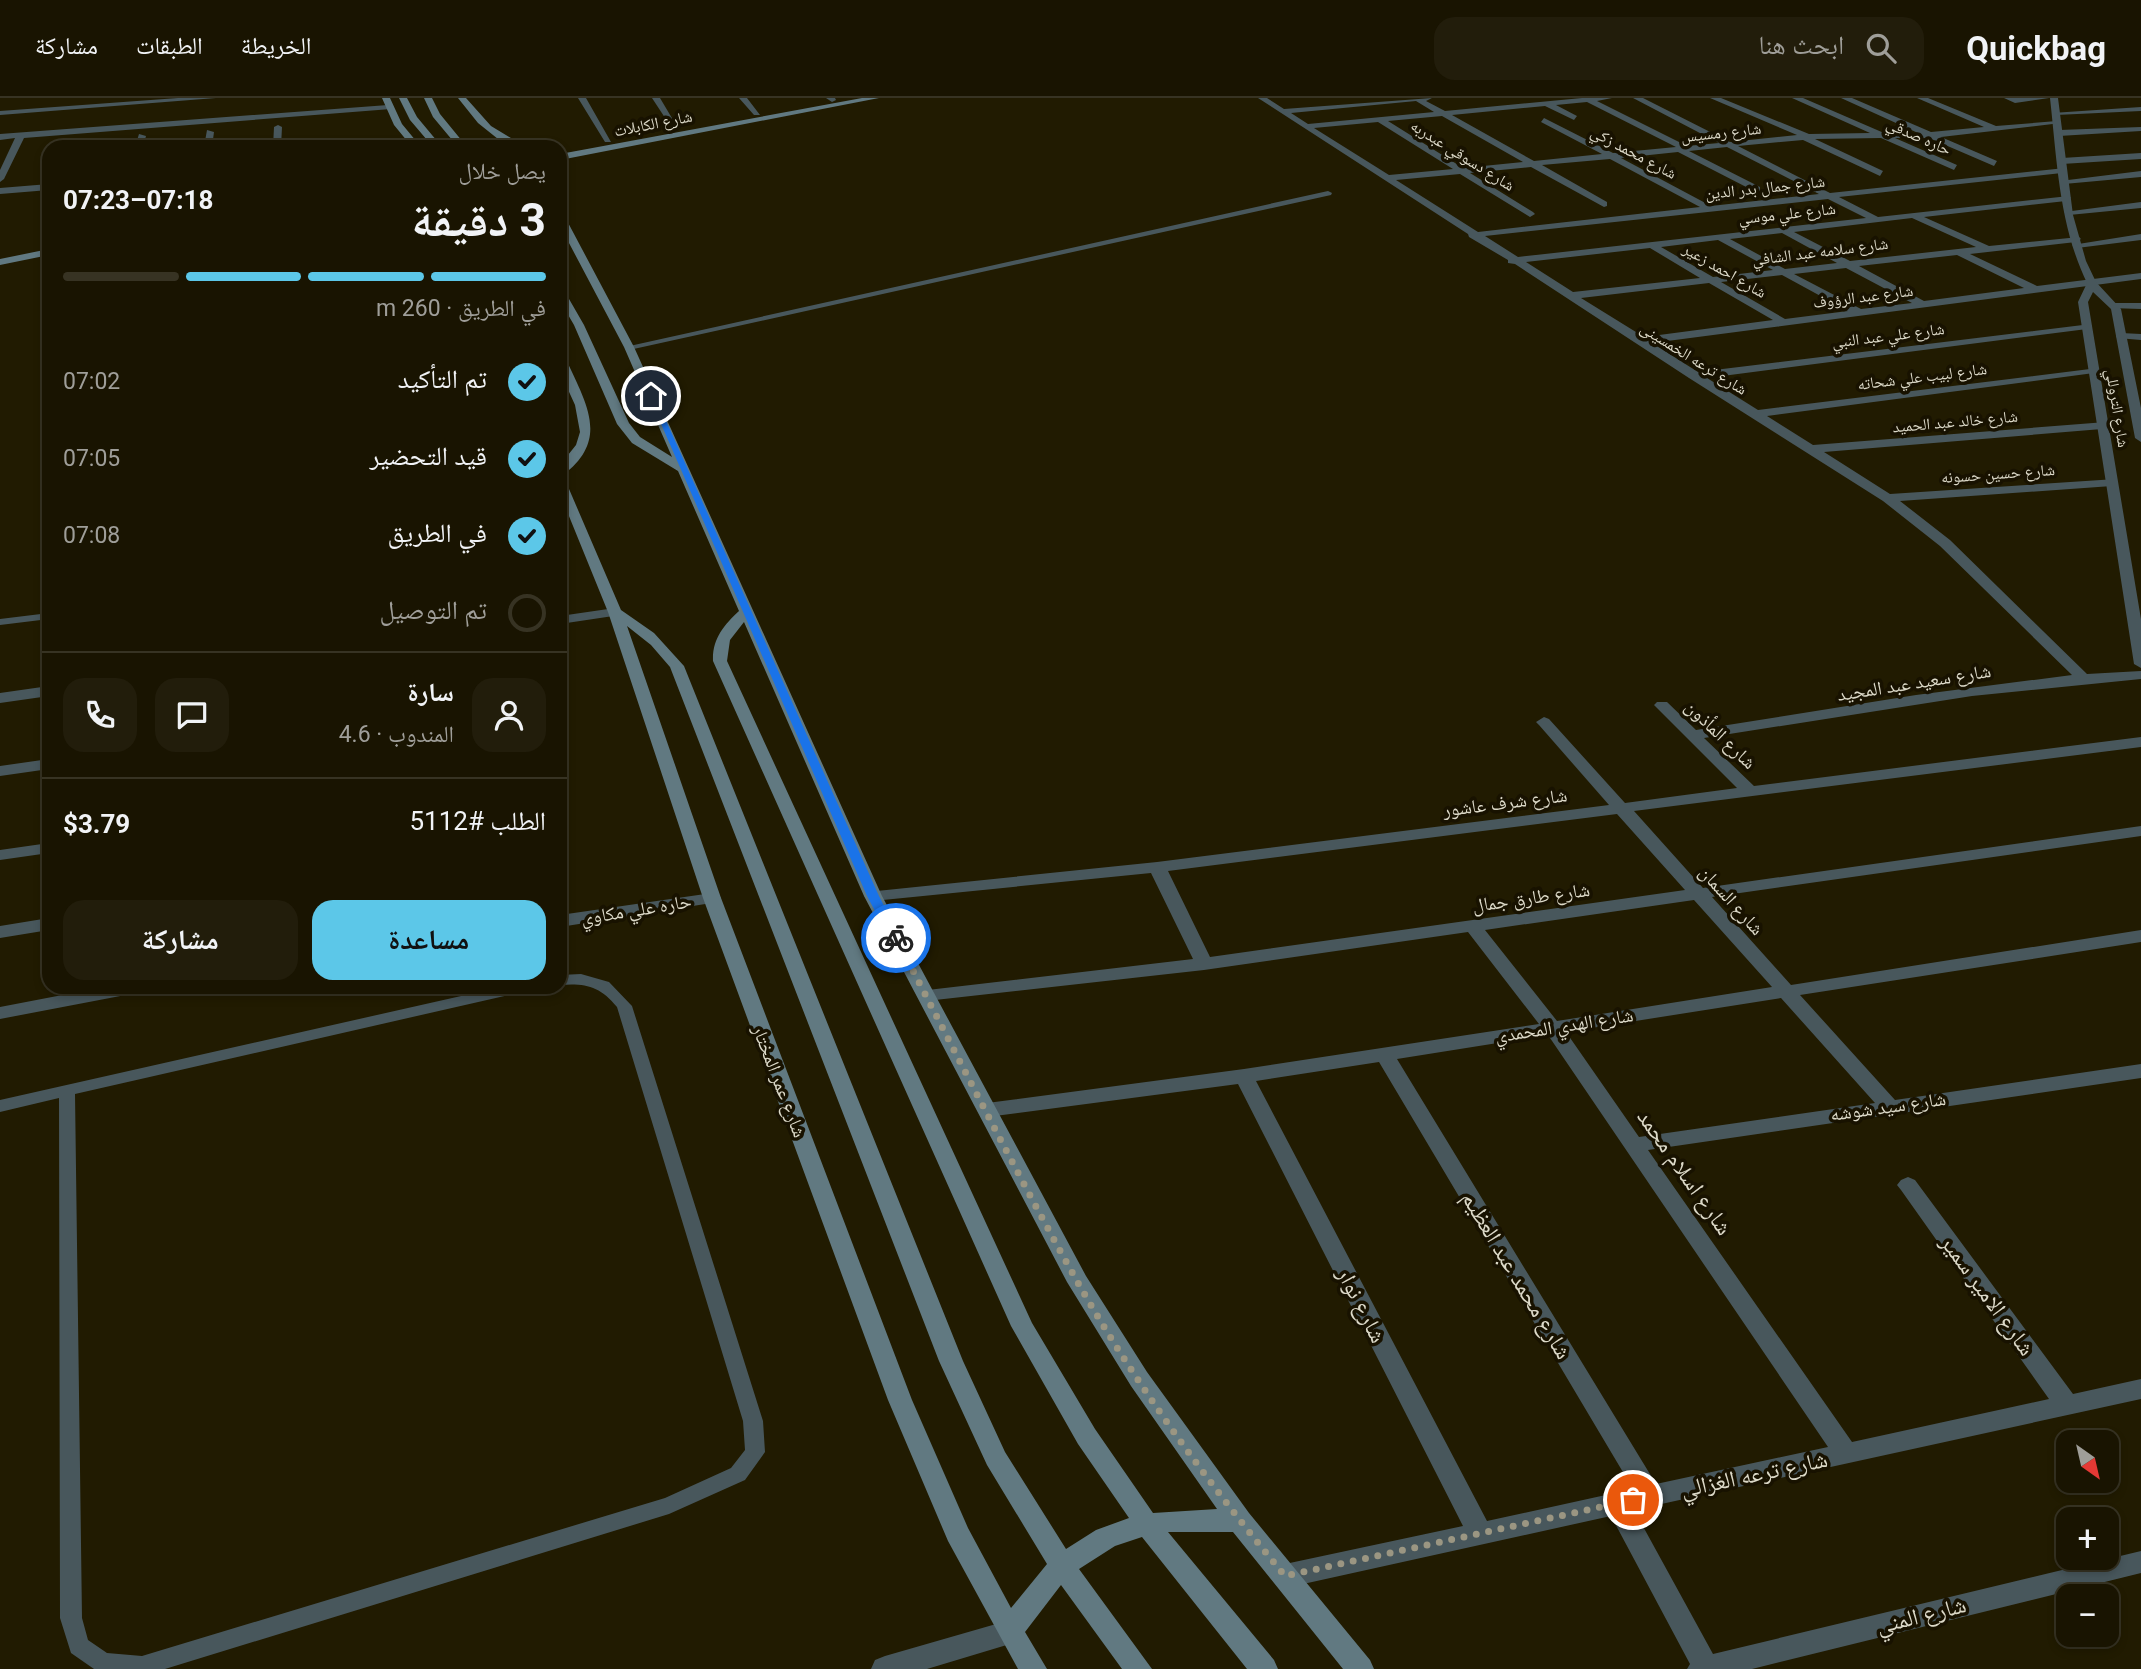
<!DOCTYPE html>
<html lang="ar">
<head>
<meta charset="utf-8">
<style>
	:root { --surface:#191401; --page:#221d0b; --text:#f1f3f6; --muted:#9f9e99; --line:#373323; --accent:#5cc7e8 }
	body { margin:0; font-family:Roboto,"Noto Naskh Arabic",sans-serif; background:var(--page); color:var(--text); direction:rtl; height:100vh; display:flex; flex-direction:column; font-size:26px; white-space:nowrap }
	* { box-sizing:border-box; margin:0 }
	p { font-size:23px; color:var(--muted) }
	.icon { flex:none; width:38px; height:38px; fill:none; stroke:currentColor; stroke-width:2; stroke-linecap:round; stroke-linejoin:round }
	.map { position:relative; flex:1; overflow:hidden; direction:ltr }
	.sheet { position:absolute; left:42px; top:42px; width:525px; height:854px; display:flex; flex-direction:column; background:var(--surface); border-radius:21px; box-shadow:0 4px 10px #0003,0 0 0 2px var(--line); direction:rtl }
	.sheet>* { flex:none }
	.needle { width:46px; rotate:146deg }
	.tools { position:absolute; left:2056px; top:1332px; display:grid; gap:14px }
	.tools a { display:grid; place-items:center; width:63px; height:63px; border-radius:14px; background:var(--surface); box-shadow:0 4px 10px #0003,0 0 0 2px var(--line); font-size:35px }
	.pin { position:absolute; display:grid; place-items:center; width:60px; height:60px; color:#fff; margin:-30px; border:4px solid #fff; border-radius:50%; box-shadow:0 2px 7px #0007 }
	.courier { position:absolute; display:grid; place-items:center; width:70px; height:70px; margin:-35px; border:5px solid #1a73e8; border-radius:50%; background:#fff; color:#222; box-shadow:0 2px 9px #0007 }
	.overview em { font-style:normal; font-weight:700 }
	.overview div { display:flex; flex-direction:column-reverse }
	.overview { display:flex; align-items:center; justify-content:space-between; height:119px; padding:0 21px }
	h1 { font-size:46px; font-weight:700; line-height:52px }
	.bar { display:grid; grid-template-columns:repeat(4,1fr); gap:10px 7px; align-content:center; height:84px; padding:0 21px }
	.bar i { height:9px; border-radius:5px; background:var(--line) }
	.bar .on { background:var(--accent) }
	.bar p { grid-column:span 4 }
	.line { display:flex; align-items:center; gap:18px; padding:0 21px; border-top:2px solid var(--line) }
	.line div { flex:1 }
	.round { display:grid; place-items:center; flex:none; width:74px; height:74px; border-radius:21px; background:var(--page) }
	ol { padding:0 21px; list-style:none }
	li { display:flex; align-items:center; gap:21px; height:77px }
	li p { margin-inline-start:auto }
	li .icon { padding:7px; border-radius:50%; background:var(--accent); color:#111; stroke-width:4 }
	li:last-child { color:var(--muted) }
	li i { width:38px; height:38px; border:4px solid var(--line); border-radius:50% }
	.primary-button { display:flex; gap:14px; margin-top:auto; padding:14px 21px }
	.primary-button a { flex:1; height:80px; border-radius:21px; background:var(--accent); color:#111; font-size:28px; font-weight:700; line-height:80px; text-align:center }
	.primary-button a+a { background:var(--page); color:var(--text) }
	header { display:flex; align-items:center; gap:42px; box-sizing:border-box; height:98px; padding:0 35px; background:var(--surface); border-bottom:2px solid var(--line) }
	header strong { font-size:33px }
	nav { display:flex; gap:38px; margin-inline-start:auto; font-size:24px }
	.search { width:490px; height:63px; background:var(--page); display:flex; align-items:center; gap:18px; box-sizing:border-box; padding:0 24px; border-radius:21px; color:var(--muted); font-size:26px }
	.map>svg:first-child { display:block }
	.lines { fill:none; stroke-linecap:round; stroke-linejoin:round }
	.service { fill:#48575c; fill-rule:evenodd }
	.minor { fill:#48575c; fill-rule:evenodd }
	.tertiary { fill:#48575c; fill-rule:evenodd }
	.secondary { fill:#617981; fill-rule:evenodd }
	.route { fill:#1a73e8 }
	.done { stroke:#9b9682; stroke-width:7; stroke-dasharray:0 12.6 }
	.labels { text-anchor:middle; stroke-width:7; stroke-linejoin:round; paint-order:stroke }
	.far-street-label { font-size:16px; fill:#dcd9c8; stroke:#181200 }
	.street-label { font-size:19px; fill:#dcd9c8; stroke:#181200 }
	.near-street-label { font-size:23px; fill:#dcd9c8; stroke:#181200 }
</style>
</head>
<body>
<header>
<strong>Quickbag</strong>
<div class="search"><svg class="icon" aria-label="search" viewBox="0 0 24 24"><circle cx="10" cy="10" r="6"/><path d="M15 15l6 6"/></svg>ابحث هنا</div>
<nav><a>الخريطة</a><a>الطبقات</a><a>مشاركة</a></nav>
</header>
<div class="map">
<svg width="2141" height="1571" viewBox="0 0 2141 1571">
	<rect width="100%" height="100%" fill="#211b01"/>
	<g class="lines">
		<path class="service" d="M1328,93l4,2 -1,2 -702,155 -4,-3z
			M49,515v6l-49,6v-6z
			M581,876l28,8 23,24 131,415 2,31 -20,28 -76,34 -504,155h-71l-23,-16 -11,-35 -1,-520 -59,14v-12l501,-113h29l-8,5 -447,102 7,524 6,22 19,13 35,3 523,-158 66,-30 14,-18 -2,-29 -126,-414c-17,-21 -32,-24 -57,-22v-10z"/>
		<path class="minor" d="M178,0h38l-216,17v-4z
			M578,0h8l25,44h-6z
			M652,0h8l19,32h-6z
			M739,0h8l13,17h-6z
			M826,0h9l1,2 -4,2z
			M1258,0h9l17,11 148,-11 -6,3 19,10 137,-13h30l-15,3 90,45 32,-3 -86,-45h10l87,44 67,-7 -87,-37h11l88,36 61,-1 -78,-35h11l81,35h34l-77,-35h11l79,34 53,-5 -67,-29h11l68,28 61,-5 4,2 -120,14 56,24 -3,5 -65,-28h-34l62,27 -3,5 -73,-32 -66,1 68,32 -3,5 -77,-36 -65,6 92,47 235,-25 -3,5 -223,24 39,20 191,-21 2,2 -5,3 -142,16 65,29 90,-9 2,2 -5,3 -106,12 67,32 104,-13v6l-489,64 46,29 393,-48v4l-4,1 -380,49 51,32 340,-42v4l-4,1 -327,43 46,29 293,-23v6l-4,1 -278,23 66,42 226,-15v6l-4,1 -212,15 50,39 137,134 54,-3v8l-169,17 -268,42 50,48 387,-49v10l-507,64 69,77 438,-62v10l-429,61 79,88 350,-55v12l-341,53 95,105 246,-36v14l-493,72 204,292 197,-43 -148,-209 -4,-5 4,-5 7,-3 7,3 158,214 68,-15v20l-507,111 79,144 428,-103v22l-389,96h-65l3,-5 -79,-148 -326,72 -9,-4 -4,-8 4,-8 9,-4 178,-38 -225,-442 -251,33 -7,-2 -3,-5 3,-5 7,-2 257,-34 295,-45 -71,-92 -264,38 -278,31 -7,-2 -2,-4 2,-4 274,-32 -42,-86 -278,28 -9,-5 3,-4 290,-30 452,-57 -70,-80 -3,-3 8,-5 5,2 76,84 112,-15 -83,-83 3,-3h10l29,28 220,-35 156,-20 -132,-129 -57,-45 -194,-123 -174,-114 -7,-1v-3l-39,-23 -1,-3zM1416,3l18,11 -126,12 -17,-11zM1587,4l89,45 -63,6 -69,-35 -3,4 61,32 -68,7 -82,-46 93,-9 29,14 3,-4 -21,-11zM1442,18l81,46 -60,6 -75,-47zM1378,24l75,47 -64,6 -75,-47zM1727,49l92,47 -108,12 -90,-48 57,-6 76,39h6v-4l-71,-36zM1610,61l90,48 -222,25 -82,-52 64,-6 70,43 5,-3 -2,-2 -63,-39 61,-6 73,40 3,-1v-4l-65,-37zM1828,101l38,19 -348,39 -33,-21zM1912,120l64,29 -126,14 -56,-29zM1782,135l55,30 -52,6 -55,-30zM1718,142l55,30 -60,7 -52,-30zM1650,150l50,30 -127,14 -47,-30zM1957,157l67,33 -100,13 -65,-35zM1846,170l66,35 -51,6 -67,-35zM1782,177l66,36 -63,8 -64,-37zM1709,185l64,37 -129,17 -63,-39zM1617,716l68,76 -475,67 -42,-86zM1694,802l78,87 -215,34 -72,-91zM1781,900l94,105 -236,34 -73,-105zM1548,937l280,412 -172,37 -259,-425zM1379,964l254,427 -146,32 -231,-440z
			M2004,0h45l-34,5z
			M388,7l3,4 -367,29 -20,41 -4,3v-12l15,-32 -15,2v-6z
			M2141,9v4l-85,4 -4,-2z
			M278,27l4,2 -1,20h-8l1,-20z
			M2141,29v4l-82,5 -4,-3 4,-3z
			M207,32l7,2 -2,15h-8z
			M139,36l7,2 -3,11h-8z
			M2141,55v6l-79,5 -4,-3 4,-3z
			M2141,73v6l-77,7 -4,-3z
			M49,86v6l-49,4v-6z
			M2141,104v6l-72,7 -5,-3z
			M2141,136v6l-64,8 -5,-3z
			M2114,205h27v6l-31,-1v-4z
			M2121,235l20,1v6l-24,-2 -1,-2z
			M615,510l5,1v6l-60,9v-8z
			M49,588v10l-49,7v-10z
			M49,661v10l-49,7v-10z
			M49,745v10l-49,7v-10z
			M712,795l6,1 3,4 -3,4 -158,25v-12z
			M49,820v12l-49,8v-12z
			M104,889h41l-9,6 -136,26v-12z
			M1010,1522l9,3 4,9 -4,9 -9,3 -83,25h-56l4,-9 10,-4z"/>
		<path class="tertiary" d="M2050,0h8l15,117 13,46 10,21 25,27 20,99v34l-6,-4 -24,-129 -18,-17 -5,10 53,317v49l-7,-4 -56,-362 9,-19c-28,-58 -30,-122 -37,-185z"/>
		<path class="secondary" d="M382,0h8l12,26 19,23h-9l-18,-22z
			M399,0h8l10,19 25,30h-9l-23,-27z
			M424,0h8l8,16 27,33h-9l-25,-30z
			M458,0h8l25,28 35,21h-12l-10,-5 -14,5h-12l20,-8 -20,-16z
			M862,0h17l-319,62v-6z
			M560,116l5,3 69,130 248,549 204,380 61,96 102,141 121,147 4,9h-31l-110,-137h-65l106,128 4,9h-31l-105,-132 -27,9 -36,23 73,100h-30l-61,-84 -36,47 22,37h-29l-70,-128 -60,-141 -185,-502 -95,-286 -48,-118v-29l16,-20 4,-13 -5,-27 -15,-33v-16l6,3c19,43 45,80 -3,116l58,135 33,23 30,33 279,695 42,91 61,97 30,-19 33,-12 -51,-74 -67,-118 -298,-665c-1,-22 11,-36 26,-50l-61,-140 -46,-28 -15,-19 -43,-99 -14,-24v-12l5,3 19,33 45,98 11,14 32,20 -48,-110 -64,-121zM744,524l120,274 203,386 64,104 86,123 -64,4 -58,-84 -63,-106 -305,-662 3,-21zM627,528l24,19 19,22 269,694 48,104 60,99 -36,44 -43,-80 -56,-128 -191,-502z
			M49,151v6l-49,10v-6z"/>
	</g>
	<path class="route" d="M648,296l7,2 224,500 22,42 -1,3h-9l-24,-45z"/>
	<g class="lines">
		<path class="done" d="M896,840c60,115 118,231 181,343 59,104 132,203 208,295l348,-76"/>
	</g>
	<g class="labels">
		<g class="far-street-label">
			<text transform="translate(653 25) rotate(-11)" y="6">شارع الكابلات</text>
			<text transform="translate(1721 34) rotate(-6)" y="6">شارع رمسيس</text>
			<text transform="translate(1919 38) rotate(24)" y="6">حاره صدقي</text>
			<text transform="translate(1634 54) rotate(28)" y="6">شارع محمد زكي</text>
			<text transform="translate(1463 57) rotate(32)" y="6">شارع دسوقي عبدربه</text>
			<text transform="translate(1765 89) rotate(-6)" y="6">شارع جمال بدر الدين</text>
			<text transform="translate(1787 115) rotate(-6)" y="6">شارع علي موسي</text>
			<text transform="translate(1820 153) rotate(-7)" y="6">شارع سلامه عبد الشافي</text>
			<text transform="translate(1725 172) rotate(30)" y="6">شارع احمد زعير</text>
			<text transform="translate(1863 198) rotate(-7)" y="6">شارع عبد الرؤوف</text>
			<text transform="translate(1888 237) rotate(-7)" y="6">شارع علي عبد النبي</text>
			<text transform="translate(1694 260) rotate(32)" y="6">شارع ترعه الخمسينى</text>
			<text transform="translate(1922 278) rotate(-7)" y="6">شارع لبيب علي شحاته</text>
			<text transform="translate(2118 310) rotate(81)" y="6">شارع التروللي</text>
			<text transform="translate(1955 323) rotate(-5)" y="6">شارع خالد عبد الحميد</text>
			<text transform="translate(1998 375) rotate(-4)" y="6">شارع حسين حسونه</text>
		</g>
		<g class="street-label">
			<text transform="translate(1914 584) rotate(-9)" y="7">شارع سعيد عبد المجيد</text>
			<text transform="translate(1721 636) rotate(44)" y="7">شارع المأذون</text>
			<text transform="translate(1505 704) rotate(-7)" y="7">شارع شرف عاشور</text>
			<text transform="translate(1531 799) rotate(-8)" y="7">شارع طارق جمال</text>
			<text transform="translate(1732 802) rotate(48)" y="7">شارع السمان</text>
			<text transform="translate(636 811) rotate(-9)" y="7">حاره علي مكاوي</text>
			<text transform="translate(1564 927) rotate(-9)" y="7">شارع الهدي المحمدي</text>
			<text transform="translate(780 983) rotate(69)" y="7">شارع عمر المختار</text>
			<text transform="translate(1888 1008) rotate(-8)" y="7">شارع سيد شوشه</text>
		</g>
		<g class="near-street-label">
			<text transform="translate(1685 1074) rotate(55)" y="8">شارع اسلام محمد</text>
			<text transform="translate(1517 1177) rotate(59)" y="8">شارع محمد عبد العظيم</text>
			<text transform="translate(1988 1197) rotate(54)" y="8">شارع الامير سمير</text>
			<text transform="translate(1362 1207) rotate(63)" y="8">شارع نوار</text>
			<text transform="translate(1754 1376) rotate(-12)" y="8">شارع ترعه الغزالي</text>
			<text transform="translate(1921 1517) rotate(-14)" y="8">شارع المني</text>
		</g>
	</g>
</svg>
<div class="tools">
<a><svg class="needle" viewBox="-14 -14 28 28"><path d="M0-13l5 13h-10z" fill="#e53935"/><path d="M0 13l5-13h-10z" fill="#9f9e99"/></svg></a>
<a>+</a>
<a>−</a>
</div>
<div class="pin" style="left:1633px;top:1402px;background:#ea580c"><svg class="icon" aria-label="bag" viewBox="0 0 24 24"><path d="M5 8h14l-1 12H6zM9 8a3 3 0 0 1 6 0"/></svg></div>
<div class="pin" style="left:651px;top:298px;background:#1f2937"><svg class="icon" aria-label="home" viewBox="0 0 24 24"><path d="M3 11l9-7 9 7M6 9v11h12V9"/></svg></div>
<div class="courier" style="left:896px;top:840px"><svg class="icon" aria-label="bike" viewBox="0 0 24 24"><circle cx="6" cy="16" r="4"/><circle cx="18" cy="16" r="4"/><path d="M6 16l4-8h5l3 8M10 8l3 8H6M13 5h3"/></svg></div>
<section class="sheet">
<div class="overview"><div><h1>3 دقيقة</h1><p>يصل خلال</p></div><em>07:18–07:23</em></div>
<div class="bar"><i class="on"></i><i class="on"></i><i class="on"></i><i></i><p>في الطريق · 260 m</p></div>
<ol>
<li><svg class="icon" aria-label="check" viewBox="0 0 24 24"><path d="M5 12l5 5 9-10"/></svg>تم التأكيد<p>07:02</p></li>
<li><svg class="icon" aria-label="check" viewBox="0 0 24 24"><path d="M5 12l5 5 9-10"/></svg>قيد التحضير<p>07:05</p></li>
<li><svg class="icon" aria-label="check" viewBox="0 0 24 24"><path d="M5 12l5 5 9-10"/></svg>في الطريق<p>07:08</p></li>
<li><i></i>تم التوصيل</li>
</ol>
<div class="line" style="height:126px"><a class="round"><svg class="icon" aria-label="person" viewBox="0 0 24 24"><circle cx="12" cy="8" r="4"/><path d="M4 21q1-7 8-7t8 7"/></svg></a><div><b>سارة</b><p>المندوب · 4.6</p></div><a class="round"><svg class="icon" aria-label="chat" viewBox="0 0 24 24"><path d="M4 5h16v11H9l-5 4z"/></svg></a><a class="round"><svg class="icon" aria-label="phone" viewBox="0 0 24 24"><path d="M5 4h4l2 5-3 2q2 4 5 5l2-3 5 2v4C11 20 4 13 5 4z"/></svg></a></div>
<div class="line" style="height:91px"><div>الطلب #5112</div><b>$3.79</b></div>
<div class="primary-button"><a>مساعدة</a><a>مشاركة</a></div>
</section>
</div>
</body>
</html>
